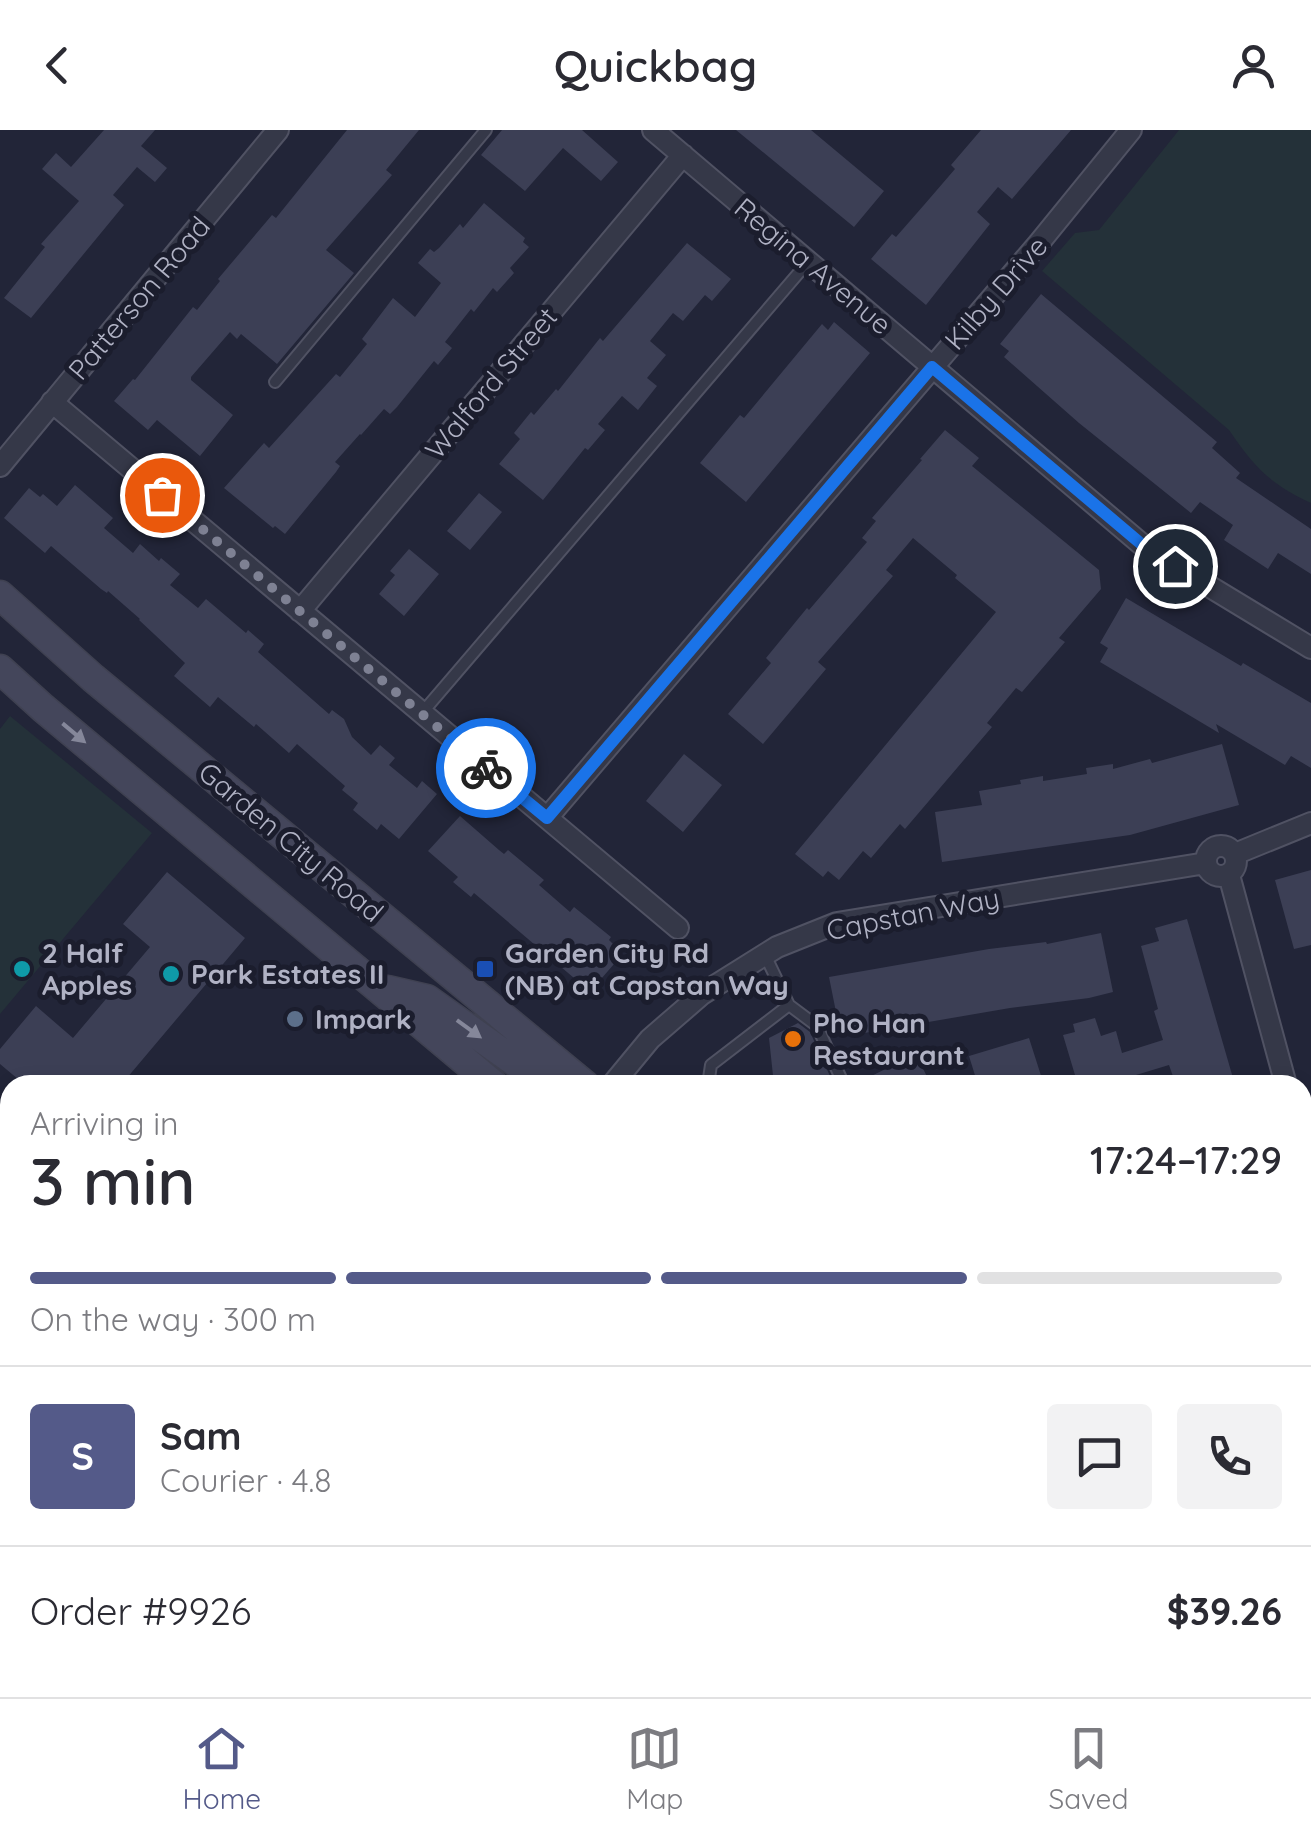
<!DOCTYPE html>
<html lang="en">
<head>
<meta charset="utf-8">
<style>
	:root { --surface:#fff; --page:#f2f2f3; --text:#2b2b33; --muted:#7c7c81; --line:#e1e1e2; --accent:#545a89 }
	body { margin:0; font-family:Quicksand,sans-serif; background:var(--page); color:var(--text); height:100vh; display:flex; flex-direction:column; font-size:38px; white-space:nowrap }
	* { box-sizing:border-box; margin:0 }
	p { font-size:32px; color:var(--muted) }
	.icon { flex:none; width:55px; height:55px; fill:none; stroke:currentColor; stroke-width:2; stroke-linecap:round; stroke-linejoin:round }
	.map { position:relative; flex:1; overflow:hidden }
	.panel { position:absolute; left:0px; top:945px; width:1312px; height:622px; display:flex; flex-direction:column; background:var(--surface); border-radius:30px 30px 0 0; box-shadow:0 5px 15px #0003 }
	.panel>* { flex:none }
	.pin { position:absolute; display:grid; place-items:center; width:85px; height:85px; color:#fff; margin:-42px; border:5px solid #fff; border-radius:50%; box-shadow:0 2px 10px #0007 }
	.courier { position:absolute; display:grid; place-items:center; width:100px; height:100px; margin:-50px; border:8px solid #1a73e8; border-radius:50%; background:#fff; color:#222; box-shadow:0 2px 12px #0007 }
	.summary em { font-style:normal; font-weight:600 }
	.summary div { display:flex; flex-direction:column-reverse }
	.summary { display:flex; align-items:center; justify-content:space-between; height:170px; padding:0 30px }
	h1 { font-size:65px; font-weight:600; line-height:75px }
	.bar { display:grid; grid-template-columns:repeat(4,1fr); gap:15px 10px; align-content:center; height:120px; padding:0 30px }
	.bar i { height:12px; border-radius:8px; background:var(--line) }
	.bar .current { background:var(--accent) }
	.bar p { grid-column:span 4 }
	.line { display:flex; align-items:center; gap:25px; padding:0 30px; border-top:2px solid var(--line) }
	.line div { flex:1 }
	.round { display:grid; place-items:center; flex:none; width:105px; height:105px; border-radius:10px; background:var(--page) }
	header { display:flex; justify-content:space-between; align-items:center; height:130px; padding:0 30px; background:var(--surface); font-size:45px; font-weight:600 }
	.menu { display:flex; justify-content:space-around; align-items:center; height:140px; border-top:2px solid var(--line); background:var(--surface); font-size:28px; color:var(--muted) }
	.menu a { display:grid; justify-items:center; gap:5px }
	.menu .current { color:var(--accent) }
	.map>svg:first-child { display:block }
	.green { fill:#243139 }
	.building { fill:#3c3f55 }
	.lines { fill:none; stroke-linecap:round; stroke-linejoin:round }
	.service-casing { stroke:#505263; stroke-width:14 }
	.minor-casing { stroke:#505263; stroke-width:24 }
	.tertiary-casing { stroke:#505263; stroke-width:29 }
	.secondary-casing { stroke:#3f4151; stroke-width:31 }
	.service { stroke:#353848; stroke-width:10 }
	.minor { stroke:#353848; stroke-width:20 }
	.tertiary { stroke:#353848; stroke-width:25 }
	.secondary { stroke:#44465b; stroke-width:28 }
	.oneway { fill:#85879a }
	.done { stroke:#7e8193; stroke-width:10; stroke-dasharray:0 18 }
	.route { stroke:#1a73e8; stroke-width:12 }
	.culture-dot { fill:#0f9aa8; stroke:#1b1d2d; stroke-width:4 }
	.transit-dot { fill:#1a4fb4; stroke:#1b1d2d; stroke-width:4 }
	.service-dot { fill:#5c6f8a; stroke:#1b1d2d; stroke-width:4 }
	.food-dot { fill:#e8710a; stroke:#1b1d2d; stroke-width:4 }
	.labels { text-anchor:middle; stroke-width:10; stroke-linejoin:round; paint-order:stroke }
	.street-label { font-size:28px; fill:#b0b2c4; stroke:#1b1d2d }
	.poi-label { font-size:28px; font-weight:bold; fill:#b0b2c4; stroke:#1b1d2d; text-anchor:start }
</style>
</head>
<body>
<header><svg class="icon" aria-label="back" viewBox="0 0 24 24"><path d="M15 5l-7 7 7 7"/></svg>Quickbag<svg class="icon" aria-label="person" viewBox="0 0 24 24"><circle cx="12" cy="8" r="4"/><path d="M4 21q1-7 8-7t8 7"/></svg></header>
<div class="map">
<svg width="1311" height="1567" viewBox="0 0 1311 1567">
	<rect width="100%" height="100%" fill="#222538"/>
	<path class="green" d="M1179,0h132v373c-42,-20 -56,-35 -82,-73l-187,-159 33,-38 24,-3z
		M10,586l142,117 -152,181v-285z"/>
	<path class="building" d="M104,0h51l-14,16 26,22 -12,14 -18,-15 -24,28 11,10 -93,113 -27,-20 41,-51 -4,-3 38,-43 -37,-32 14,-16 15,14z
		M347,0h72l-33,40 6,5 -66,75 28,23 -77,91 -36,-30 -4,5 -7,-7 -39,45v3l42,35 -33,41 -43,-36 -9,10 -34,-29 19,-22 2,1 58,-73 4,3 23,-29 -2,-2 54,-64 4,3z
		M502,0h80l36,32 -17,19 -38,-33 -38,43 -44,-36z
		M736,0h75l73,61 -30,36z
		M981,0h90l-59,69 -14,-12 -21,25 13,12 -64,81 -55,-46 21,-25 4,3 28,-32 31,-36 -4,-4z
		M484,73l41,35 -2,4 6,5 -19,21 4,5 -17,19 -4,-4 -19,24 -3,-3 -26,33 7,6 -14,17 -4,-4 -37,46 -7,7 -6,-5 -23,26 -1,-1 -25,28 5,4 -4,6 -51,62 -10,-8 -2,2 -49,-40 40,-45 5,5 67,-74 4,3 27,-33 -5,-5 31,-41 22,19 26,-34 -23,-20 12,-14 4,3 5,-4 21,-24 3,4z
		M687,113l44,36 -19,22 -7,-6 -22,26 -10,-8 -23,28 16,14 -19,23 10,8 -19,24 -16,-14 -24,28 7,6 -17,20 -3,-2 -42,52 -44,-36 21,-25 -6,-6 17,-21 3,3 22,-26 2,2 42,-53 3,3z
		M1041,164l176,148 -5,6 28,25 -4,5 75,51v45l-33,-21 -10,16 -44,-29 9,-15 -33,-23 -9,11 -112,-90 -75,-66 5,-6 -9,-7z
		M834,192l36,31 -124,149 -46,-39 40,-48 4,3 78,-94 6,6z
		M945,300l34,28 -7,8 127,104 2,19 -42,49 6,4 -43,50 -6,-4 -29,35 5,4 -87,102 -5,-5 -29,34 -8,-7 -24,29 -11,-9 -5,6 -28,-23 201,-242 -41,-34 2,-3 -44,-37 -27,32 7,6 -75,86 8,7 -63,75 -35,-30 43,-51 -5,-5 41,-50 2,2 58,-68 -5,-4 14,-17 -4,-3 50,-58 -2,-1z
		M75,355l38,33 -9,10 29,25 7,-9 19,17 2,-3 19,16 -10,11 28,23 8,-9 40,34 2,-3 16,14 -6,8 71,62 3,-4 12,9 8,18 19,18 9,-10 15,13 -6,7 28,23 5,-7 15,13 -38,45 -18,-15 -4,6 -24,-20 5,-7 -16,-13 3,-4 -48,-42 -8,9 -33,-29 -2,3 -36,-30 -8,10 -36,-31 11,-13 -46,-43 1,-1 -32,-28 -1,2 -6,-4 -50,-43 -6,7 -41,-35 25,-30 11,9 3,-3 14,12z
		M479,363l23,19 -32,38 -23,-19z
		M409,419l30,25 -35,42 -25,-22 16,-19 -5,-4z
		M1126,468l115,68 2,-3 68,40v65l-20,-12 -6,9 -69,-41 3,9 -119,-71 8,-14 -8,-5z
		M1222,614l17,61 -109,30 -188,27 -7,-50 47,-7 -3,-14 42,-7 -1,-4 23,-4v5l44,-7 -1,-6 27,-4v5l37,-10 2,4z
		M684,624l38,31 -39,47 -37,-31z
		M460,686l39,34 5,4 4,-4 36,30 -5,5 31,27 4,-5 37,30 -2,3 4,4 -2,3 10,9 -33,38 -15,-13 1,-3 -100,-85 -3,4 -18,-15 5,-5 -30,-26z
		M1311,740v75l-17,4 -19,-69z
		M167,742l78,66 -124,147h-96l-25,-21v-15l36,-43 37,32 77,-91 -27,-23z
		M1187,789l48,166h-59l-7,-20 -33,10 4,10h-62l-15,-50 12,-3 -2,-8 22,-6 6,18 15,-5 6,22 41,-13 -9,-29 4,-2 -17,-63 18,-5 -4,-13z
		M1101,803l12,59 -24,6 -79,10 -169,29 -12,-60 160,-28 57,-7 1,2z
		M798,893l12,9 24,53h-60l-5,-47z
		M1029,908l15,47h-66l-9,-29z
		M916,924l15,31h-78z"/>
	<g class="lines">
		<defs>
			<path id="service" d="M275,252l211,-252
				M422,583l386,-451
				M789,875l28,21 27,59
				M708,955l3,-20 78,-60 -24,-50"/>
			<path id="minor" d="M653,0l493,418 165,100
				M52,272l626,526
				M0,336l278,-336
				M300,481l383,-456
				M547,688l492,-575 92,-113
				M1206 731a15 15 0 1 1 30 0a15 15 0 1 1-30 0Z
				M1235,724l76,-31
				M1229,745l57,210
				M612,955l38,-46 52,-45 75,-47 60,-24 369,-60
				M1302,984l9,14
				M0,1014l10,5"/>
			<path id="tertiary" d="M18,1558l11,9
				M86,1567l8,-9"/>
			<path id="secondary" d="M0,465l93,83 492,407
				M0,539l43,39 451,377
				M388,860l39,9 115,82 11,4
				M1302,1481l9,7
				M1302,1550l9,8"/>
		</defs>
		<use href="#service" class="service-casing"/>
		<use href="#minor" class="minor-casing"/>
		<use href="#tertiary" class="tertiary-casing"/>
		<use href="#secondary" class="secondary-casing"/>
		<use href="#service" class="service"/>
		<use href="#minor" class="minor"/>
		<use href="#tertiary" class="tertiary"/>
		<use href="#secondary" class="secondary"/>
	</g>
	<defs><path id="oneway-solid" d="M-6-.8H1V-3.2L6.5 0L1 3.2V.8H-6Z" transform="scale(2.5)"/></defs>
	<g class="oneway">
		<use href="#oneway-solid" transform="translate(74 603) rotate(40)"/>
		<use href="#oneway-solid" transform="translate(469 899) rotate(36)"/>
	</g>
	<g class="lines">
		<path class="done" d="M162,365l324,273"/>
		<path class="route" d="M486,638l61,50 385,-451 214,181 29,18"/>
	</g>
	<g class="culture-dot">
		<circle cx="22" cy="839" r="10"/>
		<circle cx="171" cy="844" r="10"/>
	</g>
	<rect class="transit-dot" x="475" y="829" width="20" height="20" rx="5"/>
	<circle class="service-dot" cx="295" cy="889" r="10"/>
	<circle class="food-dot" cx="793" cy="909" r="10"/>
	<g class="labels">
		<g class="street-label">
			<text transform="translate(813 136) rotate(40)" y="10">Regina Avenue</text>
			<text transform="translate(996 163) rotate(-49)" y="10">Kilby Drive</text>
			<text transform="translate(139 168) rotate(-50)" y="10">Patterson Road</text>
			<text transform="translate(491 253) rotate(-50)" y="10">Walford Street</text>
			<text transform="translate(291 712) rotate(40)" y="10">Garden City Road</text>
			<text transform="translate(913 784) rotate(-11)" y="10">Capstan Way</text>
		</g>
		<g class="poi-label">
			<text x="42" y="833">2 Half<tspan x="42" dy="32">Apples</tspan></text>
			<text x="505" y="833">Garden City Rd<tspan x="505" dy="32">(NB) at Capstan Way</tspan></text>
			<text x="191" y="854">Park Estates II</text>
			<text x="315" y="899">Impark</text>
			<text x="813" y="903">Pho Han<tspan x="813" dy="32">Restaurant</tspan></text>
		</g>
	</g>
</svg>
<div class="pin" style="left:162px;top:365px;background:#ea580c"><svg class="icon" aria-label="bag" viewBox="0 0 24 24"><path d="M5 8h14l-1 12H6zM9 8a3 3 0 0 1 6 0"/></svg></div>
<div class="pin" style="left:1175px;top:436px;background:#1f2937"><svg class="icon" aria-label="home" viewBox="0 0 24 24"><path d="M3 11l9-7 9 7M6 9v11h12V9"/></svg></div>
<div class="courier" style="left:486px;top:638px"><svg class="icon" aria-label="bike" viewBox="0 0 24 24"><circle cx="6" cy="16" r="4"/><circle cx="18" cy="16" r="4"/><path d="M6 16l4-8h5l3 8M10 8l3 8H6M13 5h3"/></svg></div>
<section class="panel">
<div class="summary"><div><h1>3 min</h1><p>Arriving in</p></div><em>17:24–17:29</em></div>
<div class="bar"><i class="current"></i><i class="current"></i><i class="current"></i><i></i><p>On the way · 300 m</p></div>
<div class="line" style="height:180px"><b class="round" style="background:var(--accent);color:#fff">S</b><div><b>Sam</b><p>Courier · 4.8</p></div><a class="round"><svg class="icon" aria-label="chat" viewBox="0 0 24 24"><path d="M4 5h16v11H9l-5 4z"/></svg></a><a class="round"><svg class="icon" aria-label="phone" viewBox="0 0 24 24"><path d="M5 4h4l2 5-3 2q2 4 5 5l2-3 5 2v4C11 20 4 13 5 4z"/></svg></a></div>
<div class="line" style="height:130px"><div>Order #9926</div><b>$39.26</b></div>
</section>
</div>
<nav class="menu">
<a class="current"><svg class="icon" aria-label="home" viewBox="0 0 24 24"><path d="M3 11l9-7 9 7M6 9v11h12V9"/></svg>Home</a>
<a><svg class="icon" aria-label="map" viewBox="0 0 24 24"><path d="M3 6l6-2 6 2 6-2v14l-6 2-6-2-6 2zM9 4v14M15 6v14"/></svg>Map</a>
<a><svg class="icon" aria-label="saved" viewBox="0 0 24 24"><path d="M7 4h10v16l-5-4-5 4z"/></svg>Saved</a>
</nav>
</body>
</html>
